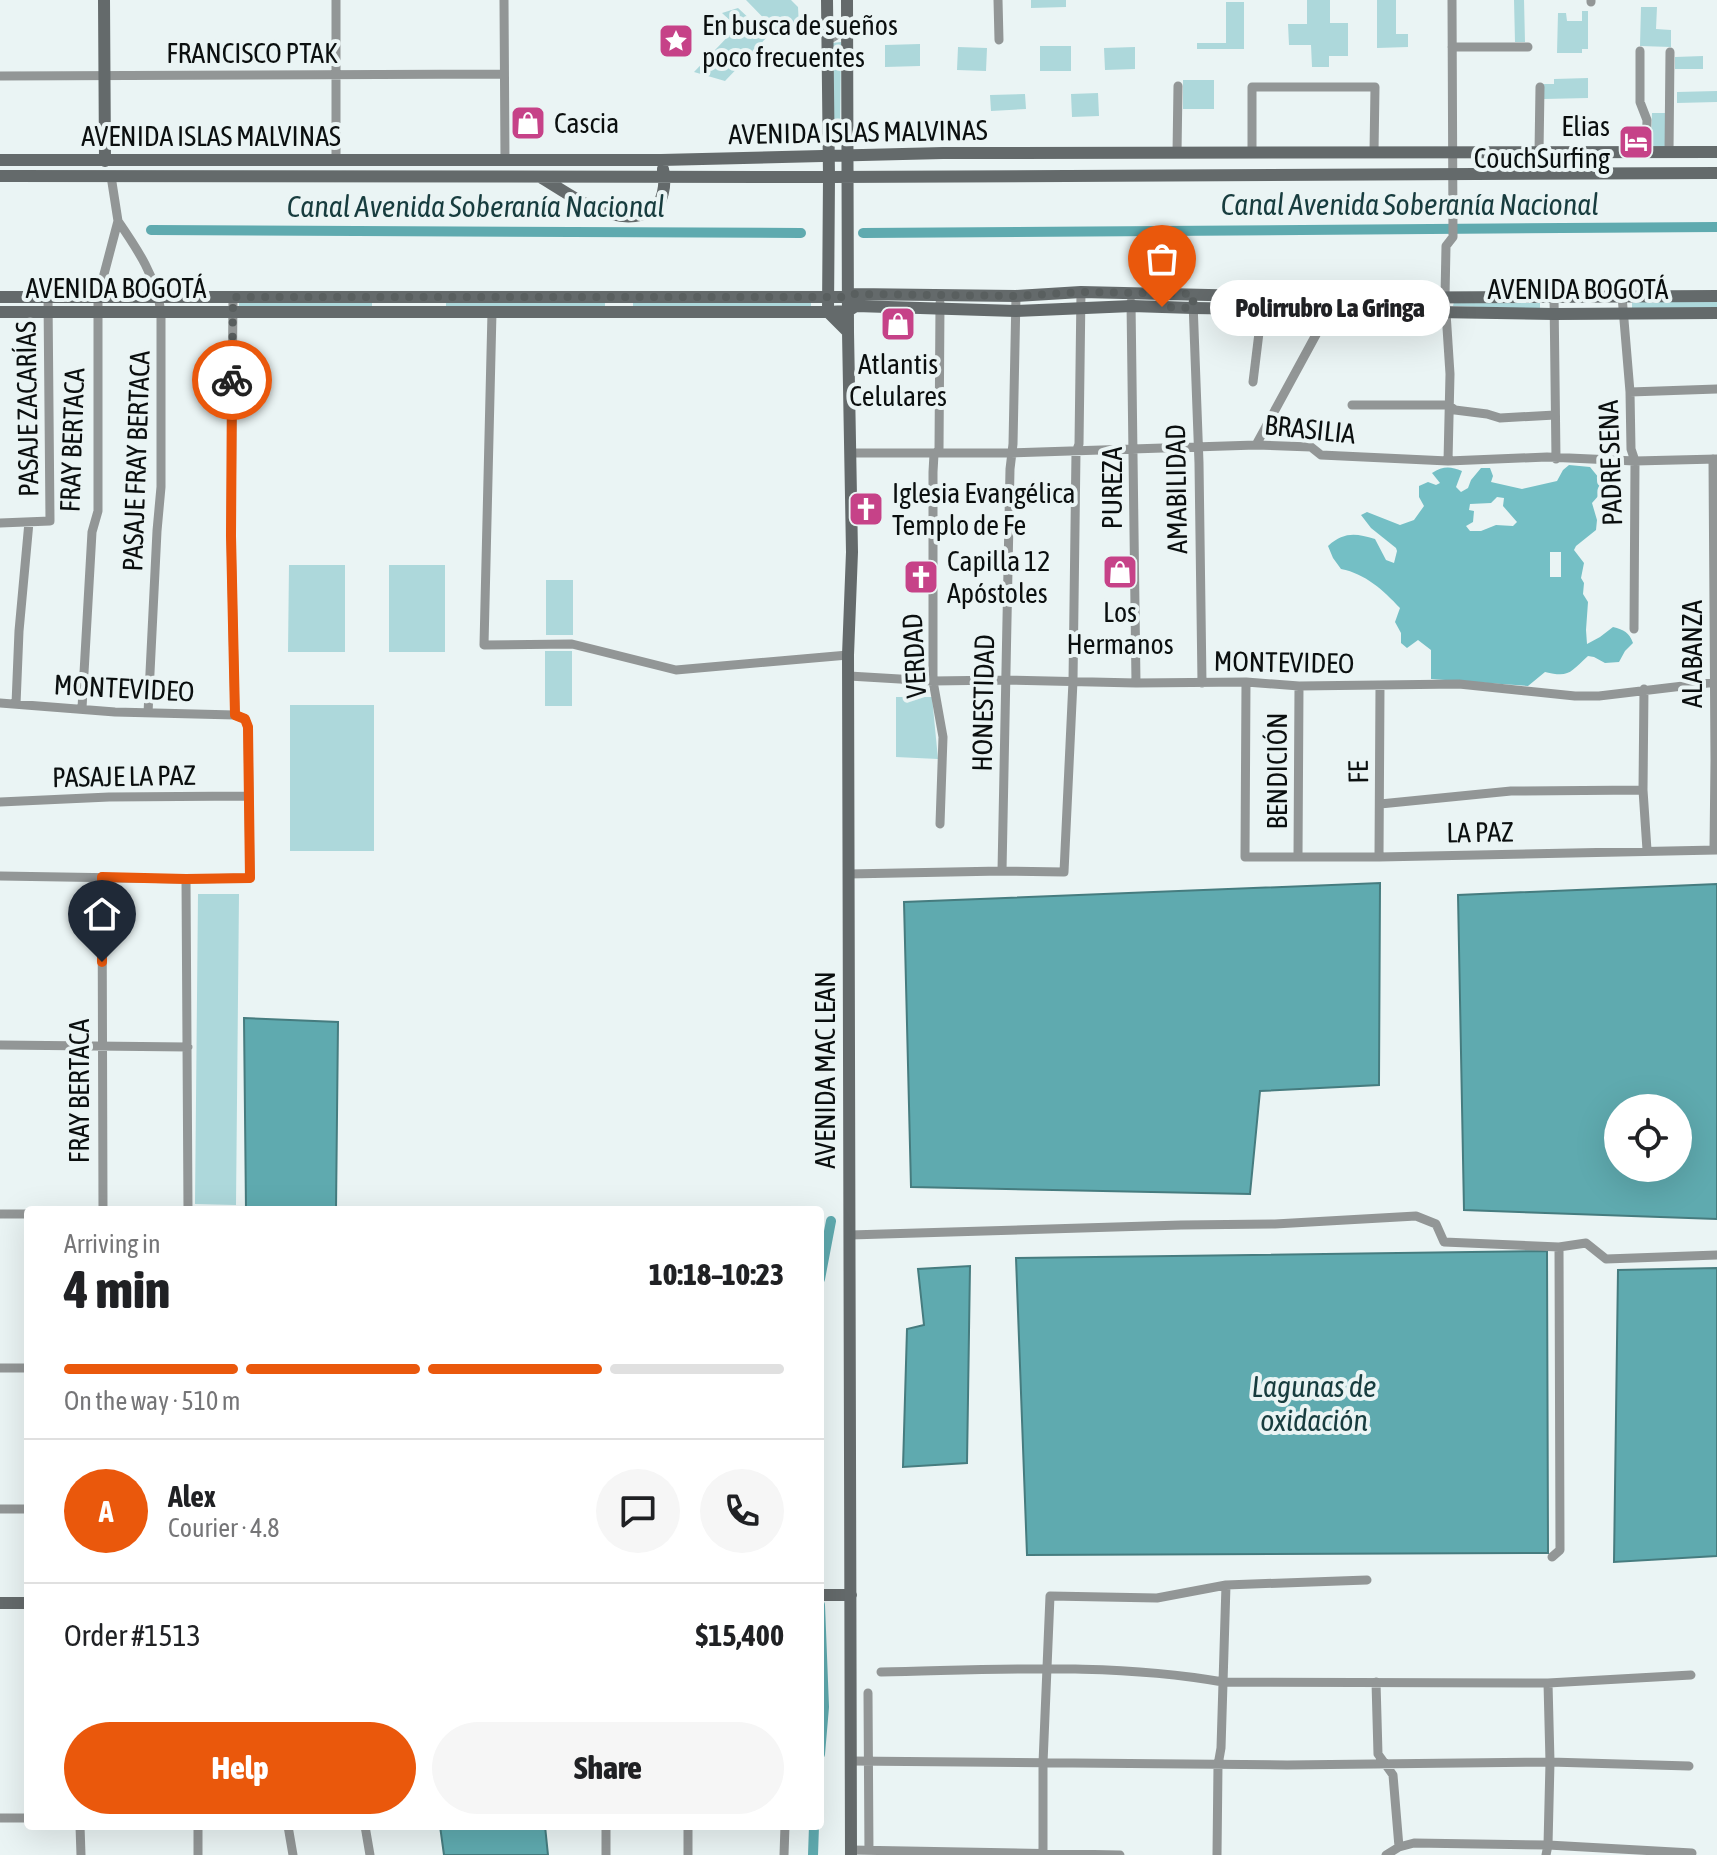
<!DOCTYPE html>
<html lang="en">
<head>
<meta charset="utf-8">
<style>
	:root { --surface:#fff; --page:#f6f6f6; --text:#202124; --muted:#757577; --line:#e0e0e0; --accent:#ea580c }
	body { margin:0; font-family:"Asap Condensed",sans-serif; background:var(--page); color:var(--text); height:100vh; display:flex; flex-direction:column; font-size:30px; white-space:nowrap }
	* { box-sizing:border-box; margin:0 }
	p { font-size:26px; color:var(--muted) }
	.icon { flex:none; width:44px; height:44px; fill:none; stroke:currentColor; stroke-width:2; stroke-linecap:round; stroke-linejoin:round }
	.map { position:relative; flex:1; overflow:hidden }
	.details { position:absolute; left:24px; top:1206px; width:800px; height:624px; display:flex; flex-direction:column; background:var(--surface); border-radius:8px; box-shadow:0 8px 32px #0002 }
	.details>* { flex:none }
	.tools { position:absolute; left:1604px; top:1094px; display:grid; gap:16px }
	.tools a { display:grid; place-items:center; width:88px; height:88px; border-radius:50%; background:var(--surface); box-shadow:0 8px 32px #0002; font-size:40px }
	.pin { position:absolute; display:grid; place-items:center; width:68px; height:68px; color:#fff; margin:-82px -34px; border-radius:50% 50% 50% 0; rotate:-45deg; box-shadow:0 0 8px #0007 }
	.pin .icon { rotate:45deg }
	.courier { position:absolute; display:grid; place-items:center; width:80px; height:80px; margin:-40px; border:6px solid #ea580c; border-radius:50%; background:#fff; color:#222; box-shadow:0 2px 10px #0007 }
	.bubble { position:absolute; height:56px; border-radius:28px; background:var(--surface); box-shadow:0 8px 32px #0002; font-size:26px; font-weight:800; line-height:56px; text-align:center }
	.headline em { font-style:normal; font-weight:800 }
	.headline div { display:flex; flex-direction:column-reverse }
	.headline { display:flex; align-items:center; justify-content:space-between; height:136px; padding:0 40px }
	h1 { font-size:52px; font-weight:800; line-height:60px }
	.bar { display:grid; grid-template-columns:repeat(4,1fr); gap:12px 8px; align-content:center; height:96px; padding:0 40px }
	.bar i { height:10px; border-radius:6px; background:var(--line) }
	.bar .current { background:var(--accent) }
	.bar p { grid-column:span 4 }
	.line { display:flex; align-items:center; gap:20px; padding:0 40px; border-top:2px solid var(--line) }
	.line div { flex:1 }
	.round { display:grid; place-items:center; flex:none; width:84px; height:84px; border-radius:42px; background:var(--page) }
	.cta { display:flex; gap:16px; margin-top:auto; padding:16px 40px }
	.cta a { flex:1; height:92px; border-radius:48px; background:var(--accent); color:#fff; font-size:32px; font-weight:800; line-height:92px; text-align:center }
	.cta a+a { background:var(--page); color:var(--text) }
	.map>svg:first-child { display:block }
	.green { fill:#add8db }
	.forest { fill:#74bfc5; fill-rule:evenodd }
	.water { fill:#5faaaf; stroke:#467c7f; stroke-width:2; fill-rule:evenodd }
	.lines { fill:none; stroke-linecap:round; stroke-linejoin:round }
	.canal { stroke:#5faaaf; stroke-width:10 }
	.street { stroke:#929696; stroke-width:9 }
	.secondary { stroke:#646a6b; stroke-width:12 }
	.done { stroke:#595f5f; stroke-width:8; stroke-dasharray:0 14.4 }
	.route { stroke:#ea580c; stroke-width:10 }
	.labels { text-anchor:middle; stroke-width:8; stroke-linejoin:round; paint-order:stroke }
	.poi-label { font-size:28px; fill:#0b0f0f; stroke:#eaf4f4; text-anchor:start }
	.street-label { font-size:28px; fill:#0b0f0f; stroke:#eaf4f4 }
	.water-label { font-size:30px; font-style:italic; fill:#173c3e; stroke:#eaf4f4 }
</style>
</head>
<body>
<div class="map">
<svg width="1717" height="1855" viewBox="0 0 1717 1855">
	<rect width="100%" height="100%" fill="#eaf4f4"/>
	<path class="green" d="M746,0h45l7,7 1,20 -12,3 -6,6z
		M1031,0h35v7l-35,1z
		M1307,0h23v23h18v33h-19v11h-17l-1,-22h-22l-1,-21h19z
		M1377,0h19v34h12v13l-31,1z
		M1514,0h10l1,42h-10z
		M1226,2h18v47h-47v-6h29z
		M1641,7h16l-1,22 15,1v17l-31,-1z
		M738,8l30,28 -43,45 -31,-9 43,-45 -15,-14z
		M1582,11h6v38h-6v4h-25l1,-40h8l1,8h15z
		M841,42l-1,103 -8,-1v-101z
		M920,44v22l-35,1v-22z
		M1040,46h31v25h-31z
		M958,47l29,1 -1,23 -29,-1z
		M1135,47v22l-30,1 -1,-22z
		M1703,56v13h-28v-12z
		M1588,78v20l-44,1 -1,-15h11v-5z
		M1183,80h31v29h-31z
		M1717,91v11l-40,1v-11z
		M1098,93l1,23 -27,1 -1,-23z
		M1025,94l1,15 -35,2 -1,-16z
		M1652,113h14l-1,34 -14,-1z
		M372,299v8l-133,1v-8z
		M633,300l178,1v7l-178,-2z
		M605,301v7l-159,1v-7z
		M1454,302h86v7l-87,-3z
		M1632,302h85v8h-85z
		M289,565h56v87h-57z
		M389,565h56v87h-56z
		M546,580h27v55h-27z
		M545,651h27v55h-27z
		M896,697h36l6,62 -42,-2z
		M290,705h84v146h-84z
		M198,894h41l-3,311 -41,-1z"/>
	<path class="forest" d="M1569,465l21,2 9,11 1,16 -8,9 5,17 -1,10 -20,16 -2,4 10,13 -3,15 3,5 -1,11 5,8 -2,28 1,14 13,-7 13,-10c11,3 16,5 20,16l-8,8 -6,11 -14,1 -11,-6 -6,-1c-18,16 -18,22 -43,16l-17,14 -97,-7v-29l-13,-10 -11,8 -6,-5v-10l-6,-11 5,-14c-17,-18 -34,-34 -59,-39l-8,-11 -5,-12c16,-14 27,-13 47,-7l11,21 8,3 3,-12 -1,-3 -25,-20 -10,-13 6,-3 33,13 14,-5 10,-14 -5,-9v-11l9,-4 8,3 4,-2 -8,-10c11,-7 18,-7 30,-2l-6,16 5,5 7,-4 3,-8 10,-12h9l3,8 -2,6 31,7 35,-8 6,-11zM1497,497l7,1 -1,8 14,16 -4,4 -17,-1 -15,6h-11l-4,-5 7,-4 1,-11 -5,-1 1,-6 21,-1zM1550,552h11v25h-11z"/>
	<path class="water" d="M1380,883l-1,202 -119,6 -10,103 -339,-7 -7,-285z
		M1717,884v335l-253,-9 -6,-315zM1618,1108h60v60h-60z
		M244,1018l94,4 -2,188h-90z
		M1547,1251l1,302 -521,2 -11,-297z
		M970,1266l-3,197 -64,4 4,-138 17,-4 -6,-56z
		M1717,1268v288l-103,6 4,-292z
		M440,1826h105l3,29h-104z"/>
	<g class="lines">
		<path class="canal" d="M151,230l650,3
			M863,233l854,-6
			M820,1279l11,-58
			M820,1754l4,-47 -4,-102
			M813,1855l1,-29"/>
		<path class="street" d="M504,0l1,160
			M998,0l1,40
			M1591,2v-2
			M827,41l21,-13
			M1452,47h76
			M1640,51v51l7,18 -1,31
			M0,76l504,-2
			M1252,152v-65h123l-1,65
			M1539,152l1,-65
			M1669,152l1,-100
			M1177,153l1,-67
			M336,160v-160
			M118,221c20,29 38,56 43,91v175l-4,44 -9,182
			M1554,296l2,163
			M1622,296l8,96 1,57 4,12 -1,168
			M233,297l-2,239 4,179
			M1131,302l5,381
			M1193,302l6,161 3,220
			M940,303l-1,147 -5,4 -1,18v209l10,56 -3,87
			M492,312l-8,333 88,-1 104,26 172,-15
			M1253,382l9,-74
			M1630,392l87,-3
			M1352,405h96l7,5 32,4 13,4 55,-3
			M1256,445l68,-125 5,-13
			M850,453h161l245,-8 55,2 10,8 127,6 99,-4 88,4 82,-2
			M1713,459l2,302 -1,88
			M1448,461l2,-87 -5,-77 1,-51 7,-9 -1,-237
			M0,523l50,-2 -2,-224
			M849,676l84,5 72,-1 131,3 110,-1 53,4 160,-2 116,12h24l118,-14
			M1246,682l-1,175h134l338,-7
			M1644,689l-1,101 4,60
			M0,703l115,9 120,3 10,4 3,8 2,151 -64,1 -186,-3
			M16,704l3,-73 10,-109
			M82,708l10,-176 6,-21v-214l20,-76 -7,-45
			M0,802l109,-5 140,-1
			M1380,804l131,-13 132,-1
			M1298,857l1,-171
			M1379,857l1,-171
			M1002,871l8,-402 3,-25 3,-148
			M848,874l154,-3 62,1 9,-191 3,-229 3,-8 2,-152
			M102,877l1,333
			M186,879l2,331
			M0,1045l188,2
			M0,1214h28
			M850,1235l331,-10 94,-1 141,-8 20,8 8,18 115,5
			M0,1368h28
			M0,1509h28
			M1552,1557l8,-7 -1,-303 27,-4 20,16 111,-4
			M881,1672c113,-2 231,-10 342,10l325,1 143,-8
			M1376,1682l2,72 15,21 6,72
			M868,1693l1,162
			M851,1761l436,4 263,-3 139,4
			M0,1818h28
			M80,1826l1,29
			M198,1826v29
			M288,1826l5,29
			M365,1826l5,29
			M606,1826v29
			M851,1850l269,5
			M688,1855v-29
			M784,1855l1,-29
			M1043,1855v-92l7,-167 107,2 69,-13 141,-5
			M1217,1855l1,-90 3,-17 5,-163
			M1386,1855l13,-8 15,-4 134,2 144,8
			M1546,1855l2,-10 2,-83 -2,-79"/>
		<path class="secondary" d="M104,0l1,161
			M827,0l2,177 -1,135 20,20
			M847,0l1,332 4,220 -4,103 3,1200
			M0,160h661l282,-7 774,-1
			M0,176l829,1 888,-4
			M542,178c27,16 60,42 93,38 8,-1 17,-6 23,-10 6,-12 8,-24 5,-37
			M0,297h848l5,-3 163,2 65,-4 248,6 388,-2
			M0,312h828l20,-1 8,-5 160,5 116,-5 61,2 361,6 163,-1
			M820,1595h31
			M0,1603h28"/>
	</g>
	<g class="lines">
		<path class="done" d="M232,380l1,-83h615l5,-3 163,2 65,-4 112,2v14l-31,-1"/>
		<path class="route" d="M102,962v-85l84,2 64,-1 -2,-151 -3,-8 -10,-4 -4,-179 1,-156"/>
	</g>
	<defs>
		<symbol id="sight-square" viewBox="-11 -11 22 22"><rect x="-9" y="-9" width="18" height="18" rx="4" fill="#c64288" stroke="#eaf4f4"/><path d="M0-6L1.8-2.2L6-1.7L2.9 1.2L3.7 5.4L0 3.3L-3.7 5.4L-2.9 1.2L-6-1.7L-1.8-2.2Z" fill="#fff"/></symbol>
		<symbol id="shop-square" viewBox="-11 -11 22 22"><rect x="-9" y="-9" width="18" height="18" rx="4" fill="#c64288" stroke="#eaf4f4"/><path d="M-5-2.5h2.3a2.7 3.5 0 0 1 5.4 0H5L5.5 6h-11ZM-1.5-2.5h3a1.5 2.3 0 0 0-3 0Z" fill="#fff"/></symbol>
		<symbol id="hotel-square" viewBox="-11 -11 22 22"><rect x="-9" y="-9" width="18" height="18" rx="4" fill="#c64288" stroke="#eaf4f4"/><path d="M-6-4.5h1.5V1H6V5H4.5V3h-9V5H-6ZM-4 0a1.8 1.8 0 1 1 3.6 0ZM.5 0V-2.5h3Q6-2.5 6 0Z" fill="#fff"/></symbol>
		<symbol id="church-square" viewBox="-11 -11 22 22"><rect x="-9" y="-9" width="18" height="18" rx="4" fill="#c64288" stroke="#eaf4f4"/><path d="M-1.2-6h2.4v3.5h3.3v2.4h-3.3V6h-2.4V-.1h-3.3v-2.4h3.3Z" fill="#fff"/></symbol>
	</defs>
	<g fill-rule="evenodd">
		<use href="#sight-square" x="656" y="21" width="40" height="40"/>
		<use href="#shop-square" x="508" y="103" width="40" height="40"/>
		<use href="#hotel-square" x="1616" y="122" width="40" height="40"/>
		<use href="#shop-square" x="878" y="304" width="40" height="40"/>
		<use href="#church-square" x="846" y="489" width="40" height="40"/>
		<use href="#shop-square" x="1100" y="552" width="40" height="40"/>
		<use href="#church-square" x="901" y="557" width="40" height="40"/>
	</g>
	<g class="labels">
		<g class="poi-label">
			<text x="702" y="35">En busca de sueños<tspan x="702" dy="32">poco frecuentes</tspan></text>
			<text x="554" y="133">Cascia</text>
			<text x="1610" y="136" text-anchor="end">Elias<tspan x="1610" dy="32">CouchSurfing</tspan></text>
			<text x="898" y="374" text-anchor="middle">Atlantis<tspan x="898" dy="32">Celulares</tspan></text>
			<text x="892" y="503">Iglesia Evangélica<tspan x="892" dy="32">Templo de Fe</tspan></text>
			<text x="947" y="571">Capilla 12<tspan x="947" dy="32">Apóstoles</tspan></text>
			<text x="1120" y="622" text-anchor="middle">Los<tspan x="1120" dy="32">Hermanos</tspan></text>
		</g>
		<g class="street-label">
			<text x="252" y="63">FRANCISCO PTAK</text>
			<text transform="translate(858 132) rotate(-1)" y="10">AVENIDA ISLAS MALVINAS</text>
			<text x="211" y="146">AVENIDA ISLAS MALVINAS</text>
			<text x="116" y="298">AVENIDA BOGOTÁ</text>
			<text x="1578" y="299">AVENIDA BOGOTÁ</text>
			<text transform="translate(27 409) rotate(-91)" y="10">PASAJE ZACARÍAS</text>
			<text transform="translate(1310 429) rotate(6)" y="10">BRASILIA</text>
			<text transform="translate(72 440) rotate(-88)" y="10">FRAY BERTACA</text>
			<text transform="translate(136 461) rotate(-88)" y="10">PASAJE FRAY BERTACA</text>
			<text transform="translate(1610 463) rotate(-92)" y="10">PADRE SENA</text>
			<text transform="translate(1112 488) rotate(-90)" y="10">PUREZA</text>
			<text transform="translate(1176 489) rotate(-91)" y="10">AMABILIDAD</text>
			<text transform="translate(1692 654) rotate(-90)" y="10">ALABANZA</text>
			<text transform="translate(914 656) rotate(-93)" y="10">VERDAD</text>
			<text transform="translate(1284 662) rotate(1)" y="10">MONTEVIDEO</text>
			<text transform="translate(124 688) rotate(3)" y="10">MONTEVIDEO</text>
			<text transform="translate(983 703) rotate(-89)" y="10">HONESTIDAD</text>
			<text transform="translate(1277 771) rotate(-90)" y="10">BENDICIÓN</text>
			<text transform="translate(1358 772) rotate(-91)" y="10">FE</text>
			<text transform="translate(124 776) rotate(-1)" y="10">PASAJE LA PAZ</text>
			<text transform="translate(1480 832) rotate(-1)" y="10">LA PAZ</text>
			<text transform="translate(825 1070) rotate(-90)" y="10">AVENIDA MAC LEAN</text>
			<text transform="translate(79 1091) rotate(-90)" y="10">FRAY BERTACA</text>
		</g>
		<g class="water-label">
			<text x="1410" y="215">Canal Avenida Soberanía Nacional</text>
			<text x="476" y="217">Canal Avenida Soberanía Nacional</text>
			<text x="1314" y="1397">Lagunas de<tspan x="1314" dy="34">oxidación</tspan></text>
		</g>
	</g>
</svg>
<div class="tools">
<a><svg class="icon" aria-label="locate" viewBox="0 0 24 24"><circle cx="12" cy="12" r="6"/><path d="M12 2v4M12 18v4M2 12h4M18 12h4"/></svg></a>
</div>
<div class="pin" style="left:1162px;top:307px;background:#ea580c"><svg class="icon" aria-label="bag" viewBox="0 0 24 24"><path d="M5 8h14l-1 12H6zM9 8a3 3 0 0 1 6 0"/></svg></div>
<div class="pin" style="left:102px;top:962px;background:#1f2937"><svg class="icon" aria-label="home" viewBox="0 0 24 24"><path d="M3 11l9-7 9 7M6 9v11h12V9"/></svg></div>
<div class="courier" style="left:232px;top:380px"><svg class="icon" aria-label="bike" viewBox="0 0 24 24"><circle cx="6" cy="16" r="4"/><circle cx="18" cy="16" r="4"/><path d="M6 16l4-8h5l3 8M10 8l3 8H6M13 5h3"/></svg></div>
<div class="bubble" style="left:1210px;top:280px;width:240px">Polirrubro La Gringa</div>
<section class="details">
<div class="headline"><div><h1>4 min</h1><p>Arriving in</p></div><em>10:18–10:23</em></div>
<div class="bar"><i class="current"></i><i class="current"></i><i class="current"></i><i></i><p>On the way · 510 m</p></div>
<div class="line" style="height:144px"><b class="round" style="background:var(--accent);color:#fff">A</b><div><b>Alex</b><p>Courier · 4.8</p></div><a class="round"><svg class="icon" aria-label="chat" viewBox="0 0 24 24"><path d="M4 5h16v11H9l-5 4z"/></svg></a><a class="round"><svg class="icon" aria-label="phone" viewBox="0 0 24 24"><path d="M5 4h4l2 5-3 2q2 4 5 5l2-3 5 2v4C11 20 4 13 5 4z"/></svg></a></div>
<div class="line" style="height:104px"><div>Order #1513</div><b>$15,400</b></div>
<div class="cta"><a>Help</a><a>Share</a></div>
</section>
</div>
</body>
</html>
